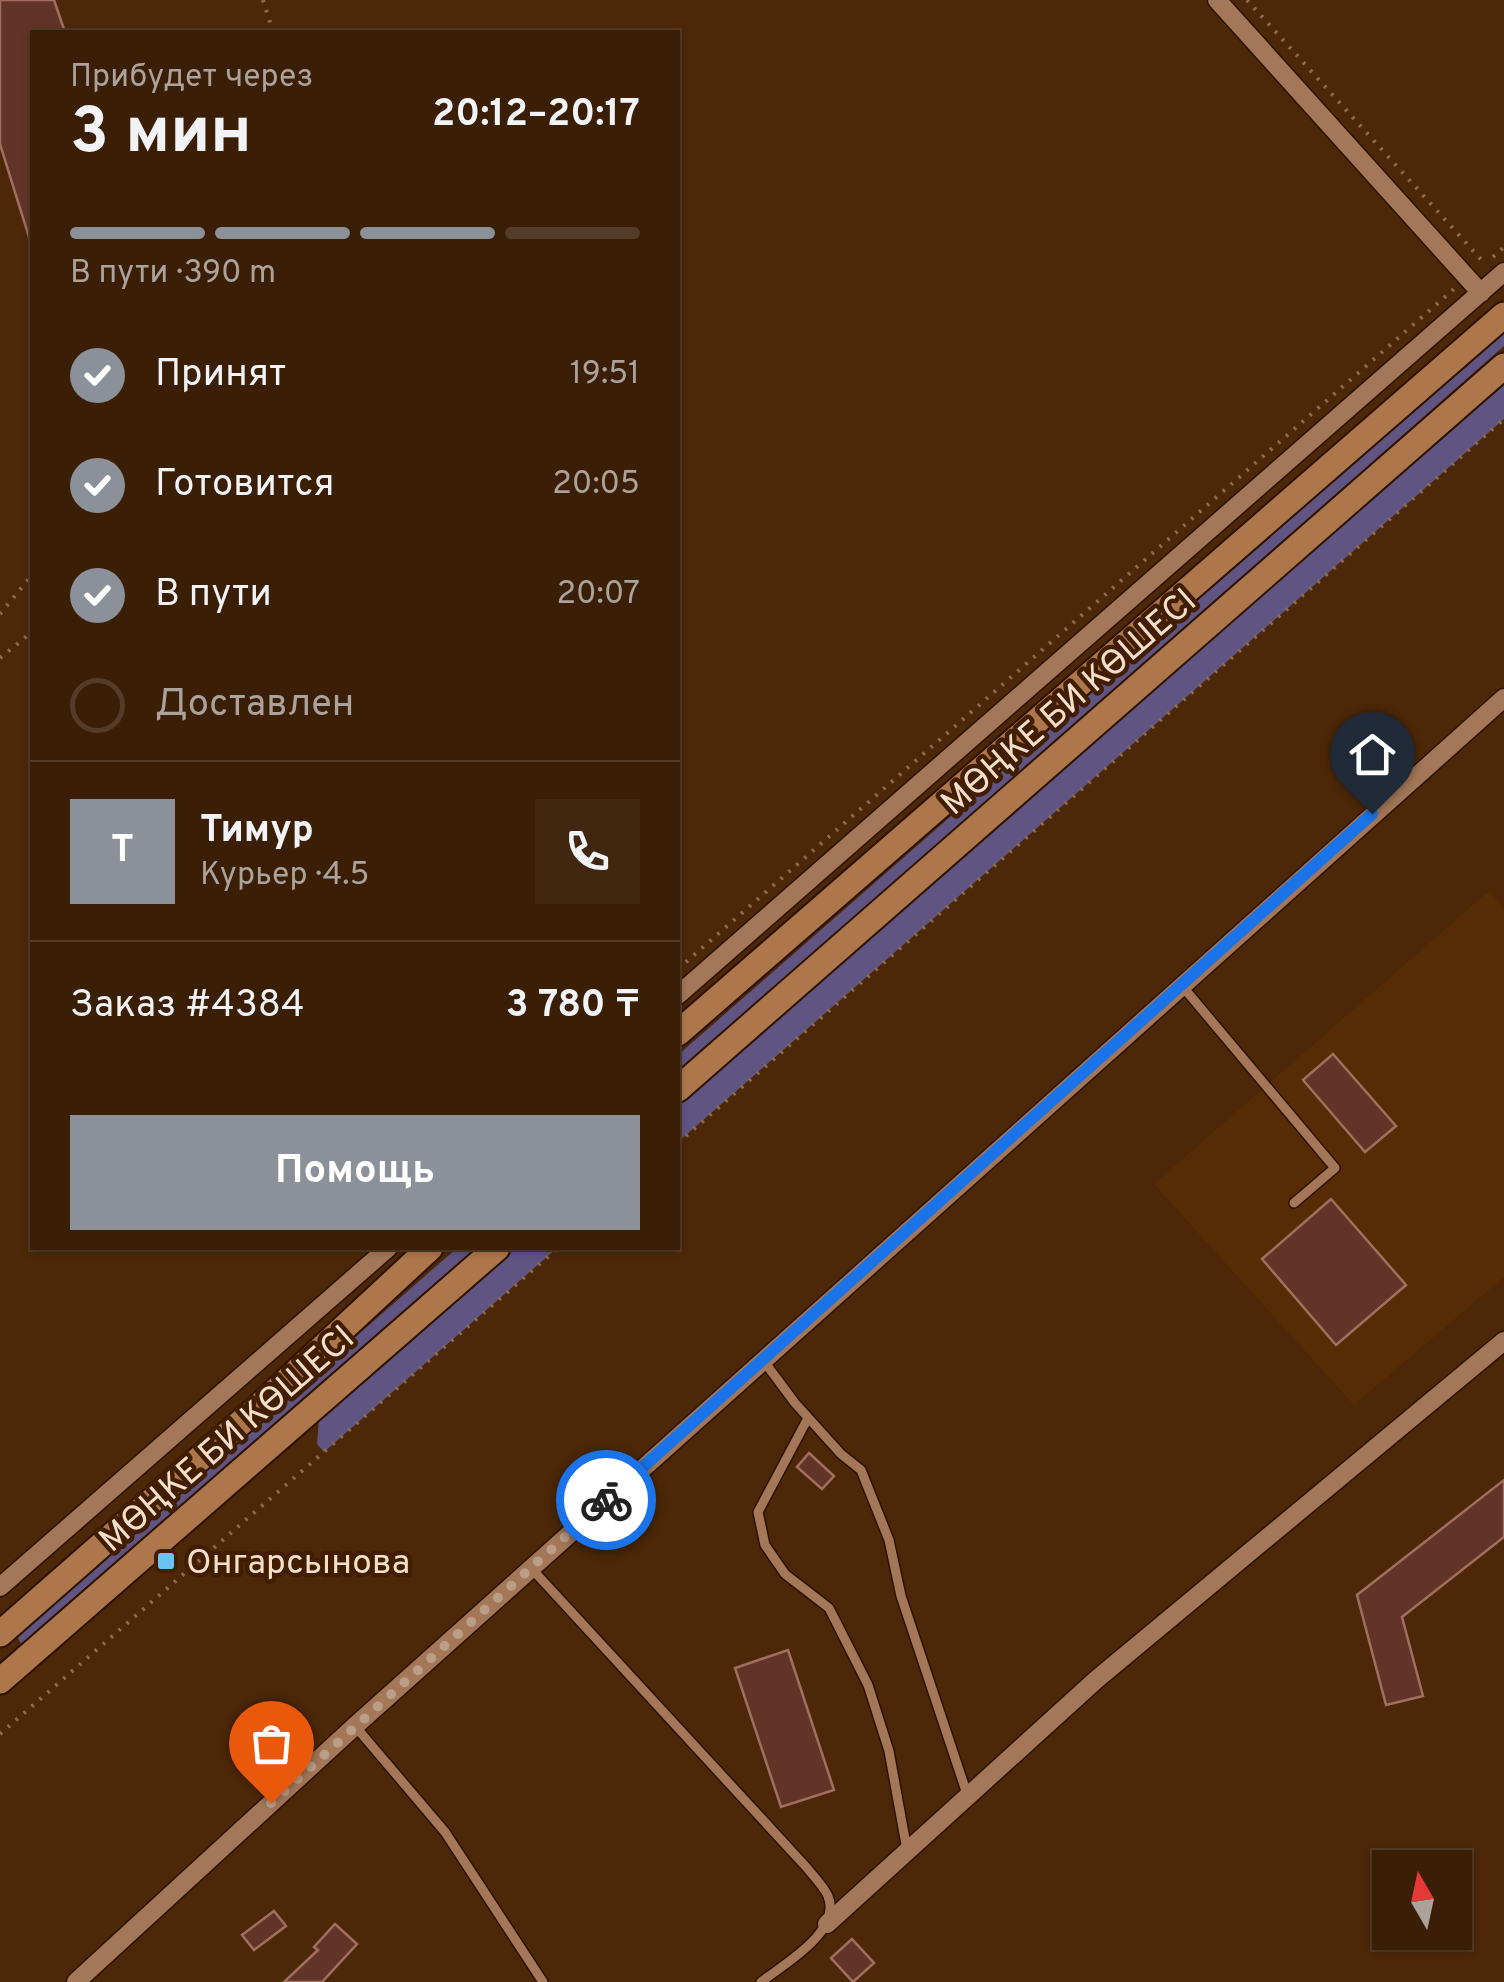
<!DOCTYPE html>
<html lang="ru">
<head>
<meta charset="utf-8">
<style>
	:root { --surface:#3a1e06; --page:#412710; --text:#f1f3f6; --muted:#aba29b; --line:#543c28; --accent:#8c9099 }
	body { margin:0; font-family:Overpass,sans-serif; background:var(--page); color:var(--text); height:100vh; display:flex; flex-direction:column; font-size:38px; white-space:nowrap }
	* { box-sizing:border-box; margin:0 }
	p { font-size:32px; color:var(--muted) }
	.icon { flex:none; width:55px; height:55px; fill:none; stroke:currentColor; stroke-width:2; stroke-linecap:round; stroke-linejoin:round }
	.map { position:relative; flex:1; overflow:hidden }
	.details { position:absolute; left:30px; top:30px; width:650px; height:1220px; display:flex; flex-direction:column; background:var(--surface); border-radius:0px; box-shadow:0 2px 8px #0004,0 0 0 2px var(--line) }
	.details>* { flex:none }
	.needle { width:65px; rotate:351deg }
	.fabs { position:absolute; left:1372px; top:1850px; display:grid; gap:20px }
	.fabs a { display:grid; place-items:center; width:100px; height:100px; border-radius:0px; background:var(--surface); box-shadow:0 2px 8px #0004,0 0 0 2px var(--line); font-size:50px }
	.pin { position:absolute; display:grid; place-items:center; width:85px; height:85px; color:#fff; margin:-102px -42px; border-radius:50% 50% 50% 0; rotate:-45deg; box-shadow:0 0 10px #0007 }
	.pin .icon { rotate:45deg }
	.courier { position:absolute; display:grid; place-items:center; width:100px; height:100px; margin:-50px; border:8px solid #1a73e8; border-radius:50%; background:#fff; color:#222; box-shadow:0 2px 12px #0007 }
	.headline em { font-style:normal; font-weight:700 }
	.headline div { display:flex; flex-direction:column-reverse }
	.headline { display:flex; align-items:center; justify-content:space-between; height:170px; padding:0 40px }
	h1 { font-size:65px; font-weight:700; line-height:75px }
	.bar { display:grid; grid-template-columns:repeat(4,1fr); gap:15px 10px; align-content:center; height:120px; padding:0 40px }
	.bar i { height:12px; border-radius:8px; background:var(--line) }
	.bar .on { background:var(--accent) }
	.bar p { grid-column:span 4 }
	.line { display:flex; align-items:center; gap:25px; padding:0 40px; border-top:2px solid var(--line) }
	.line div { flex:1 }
	.round { display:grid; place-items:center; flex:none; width:105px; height:105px; border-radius:0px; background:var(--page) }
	ol { padding:0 40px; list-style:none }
	li { display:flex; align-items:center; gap:30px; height:110px }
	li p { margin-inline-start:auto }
	li .icon { padding:10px; border-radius:50%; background:var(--accent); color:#fff; stroke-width:4 }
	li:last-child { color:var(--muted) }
	li i { width:55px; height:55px; border:5px solid var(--line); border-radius:50% }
	.cta { display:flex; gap:20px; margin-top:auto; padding:20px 40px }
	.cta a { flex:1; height:115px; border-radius:0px; background:var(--accent); color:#fff; font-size:40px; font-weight:700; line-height:115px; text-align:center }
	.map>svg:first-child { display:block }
	.built { fill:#572c04 }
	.green { fill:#605482 }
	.building { fill:#623427; stroke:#a26e5f; stroke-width:2.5 }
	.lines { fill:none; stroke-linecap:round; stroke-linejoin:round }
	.service-casing { stroke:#2e1200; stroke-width:12 }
	.minor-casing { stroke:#2e1200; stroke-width:21 }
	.secondary-casing { stroke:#2e1200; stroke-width:29 }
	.path { stroke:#8b6b51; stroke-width:4; stroke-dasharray:2.5 8; stroke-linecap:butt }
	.service { stroke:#a37758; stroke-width:9 }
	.minor { stroke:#a37758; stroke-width:18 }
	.secondary { stroke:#ae764b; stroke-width:25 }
	.done { stroke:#bb9e88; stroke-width:10; stroke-dasharray:0 18 }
	.route { stroke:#1a73e8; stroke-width:12 }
	.poi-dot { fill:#6ec2f3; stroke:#421e00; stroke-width:4 }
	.labels { text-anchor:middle; stroke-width:9; stroke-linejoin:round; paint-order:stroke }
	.street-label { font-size:35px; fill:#f6decd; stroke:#421e00 }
	.poi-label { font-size:35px; fill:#f6decd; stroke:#421e00; text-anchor:start }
</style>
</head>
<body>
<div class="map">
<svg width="1504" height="1982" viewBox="0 0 1504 1982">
	<rect width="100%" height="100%" fill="#4d2808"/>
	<path class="built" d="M1489,891l15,18v368l-150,128 -200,-221z"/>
	<path class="green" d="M1504,332v14l-826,728v-19z
		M1504,385v34l-826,723v-37z
		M457,1248h21l-456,398 -6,-12z
		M514,1248h43l-233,204 -7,-8 2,-25z"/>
	<path class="building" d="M0,0h54l11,32h-33v205h-3l-29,-93z
		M1333,1054l63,72 -31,26 -62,-72z
		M1331,1199l75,86 -70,60 -74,-86z
		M809,1453l25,23 -12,13 -25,-22z
		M1504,1480v57l-102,80 21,79 -37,9 -29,-110z
		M788,1650l46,140 -53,17 -46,-139z
		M274,1911l12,15 -32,24 -12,-15z
		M335,1924l22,20 -35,38h-38l34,-32 -4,-3z
		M852,1939l22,24 -21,19 -22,-24z"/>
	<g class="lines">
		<defs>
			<path id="service" d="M1183,987l152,181 -41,35
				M763,1360l32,43 46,51 20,16 28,70 12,56 67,201
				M808,1418l-50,94 7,33 20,29 44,34 39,77 21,66 18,99
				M531,1568l277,301c6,8 16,18 20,27 14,36 -44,68 -67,86
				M355,1726l90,106 98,150"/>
			<path id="minor" d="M1217,0l264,293
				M678,995l826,-723
				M0,1587l388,-339
				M827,1924l270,-245 407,-338
				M76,1982l279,-256 1149,-1028"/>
			<path id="secondary" d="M678,1033l826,-718
				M678,1089l826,-723
				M0,1634l254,-223 176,-163
				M0,1681l497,-433"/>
		</defs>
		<use href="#service" class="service-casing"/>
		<use href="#minor" class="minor-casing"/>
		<use href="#secondary" class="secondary-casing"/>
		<path class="path" d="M263,0l10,32
			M1247,0l238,264
			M1493,257l11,-10
			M0,614l32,-39
			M0,658l32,-26
			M678,969l776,-680
			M678,1143l826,-724
			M0,1734l558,-486"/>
		<use href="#service" class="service"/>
		<use href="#minor" class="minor"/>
		<use href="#secondary" class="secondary"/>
	</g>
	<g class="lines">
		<path class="done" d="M271,1803l335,-303"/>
		<path class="route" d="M606,1500l766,-686"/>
	</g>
	<rect class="poi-dot" x="156" y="1551" width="20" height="20" rx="5"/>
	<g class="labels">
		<g class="street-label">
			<text transform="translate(1068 701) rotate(-41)" y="12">МӨҢКЕ БИ КӨШЕСІ</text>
			<text transform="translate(226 1438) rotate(-41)" y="12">МӨҢКЕ БИ КӨШЕСІ</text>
		</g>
		<g class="poi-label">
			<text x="186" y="1573">Онгарсынова</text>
		</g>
	</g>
</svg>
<div class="fabs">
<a><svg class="needle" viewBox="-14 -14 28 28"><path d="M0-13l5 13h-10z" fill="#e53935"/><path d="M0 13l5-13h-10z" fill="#aba29b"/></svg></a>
</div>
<div class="pin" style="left:271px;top:1803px;background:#ea580c"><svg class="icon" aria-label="bag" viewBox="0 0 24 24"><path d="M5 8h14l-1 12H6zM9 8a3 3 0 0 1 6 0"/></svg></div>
<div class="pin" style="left:1372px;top:814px;background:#1f2937"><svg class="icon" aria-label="home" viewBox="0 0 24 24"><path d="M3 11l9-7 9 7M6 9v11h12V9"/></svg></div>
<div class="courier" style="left:606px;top:1500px"><svg class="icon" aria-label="bike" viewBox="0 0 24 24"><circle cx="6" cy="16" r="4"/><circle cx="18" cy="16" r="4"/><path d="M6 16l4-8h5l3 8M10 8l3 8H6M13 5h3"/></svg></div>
<section class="details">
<div class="headline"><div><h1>3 мин</h1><p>Прибудет через</p></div><em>20:12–20:17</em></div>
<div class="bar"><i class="on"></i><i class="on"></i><i class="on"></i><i></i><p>В пути · 390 m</p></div>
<ol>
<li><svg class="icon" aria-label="check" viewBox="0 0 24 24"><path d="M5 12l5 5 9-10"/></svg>Принят<p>19:51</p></li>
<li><svg class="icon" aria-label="check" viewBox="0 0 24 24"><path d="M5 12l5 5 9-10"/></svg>Готовится<p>20:05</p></li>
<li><svg class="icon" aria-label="check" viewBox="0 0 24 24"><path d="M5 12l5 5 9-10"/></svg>В пути<p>20:07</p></li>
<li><i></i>Доставлен</li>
</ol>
<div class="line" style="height:180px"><b class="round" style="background:var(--accent);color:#fff">Т</b><div><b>Тимур</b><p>Курьер · 4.5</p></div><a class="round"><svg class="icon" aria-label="phone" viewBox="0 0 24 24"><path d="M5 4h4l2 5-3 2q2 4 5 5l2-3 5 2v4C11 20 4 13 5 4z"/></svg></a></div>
<div class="line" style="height:130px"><div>Заказ #4384</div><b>3 780 ₸</b></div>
<div class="cta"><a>Помощь</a></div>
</section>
</div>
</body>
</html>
